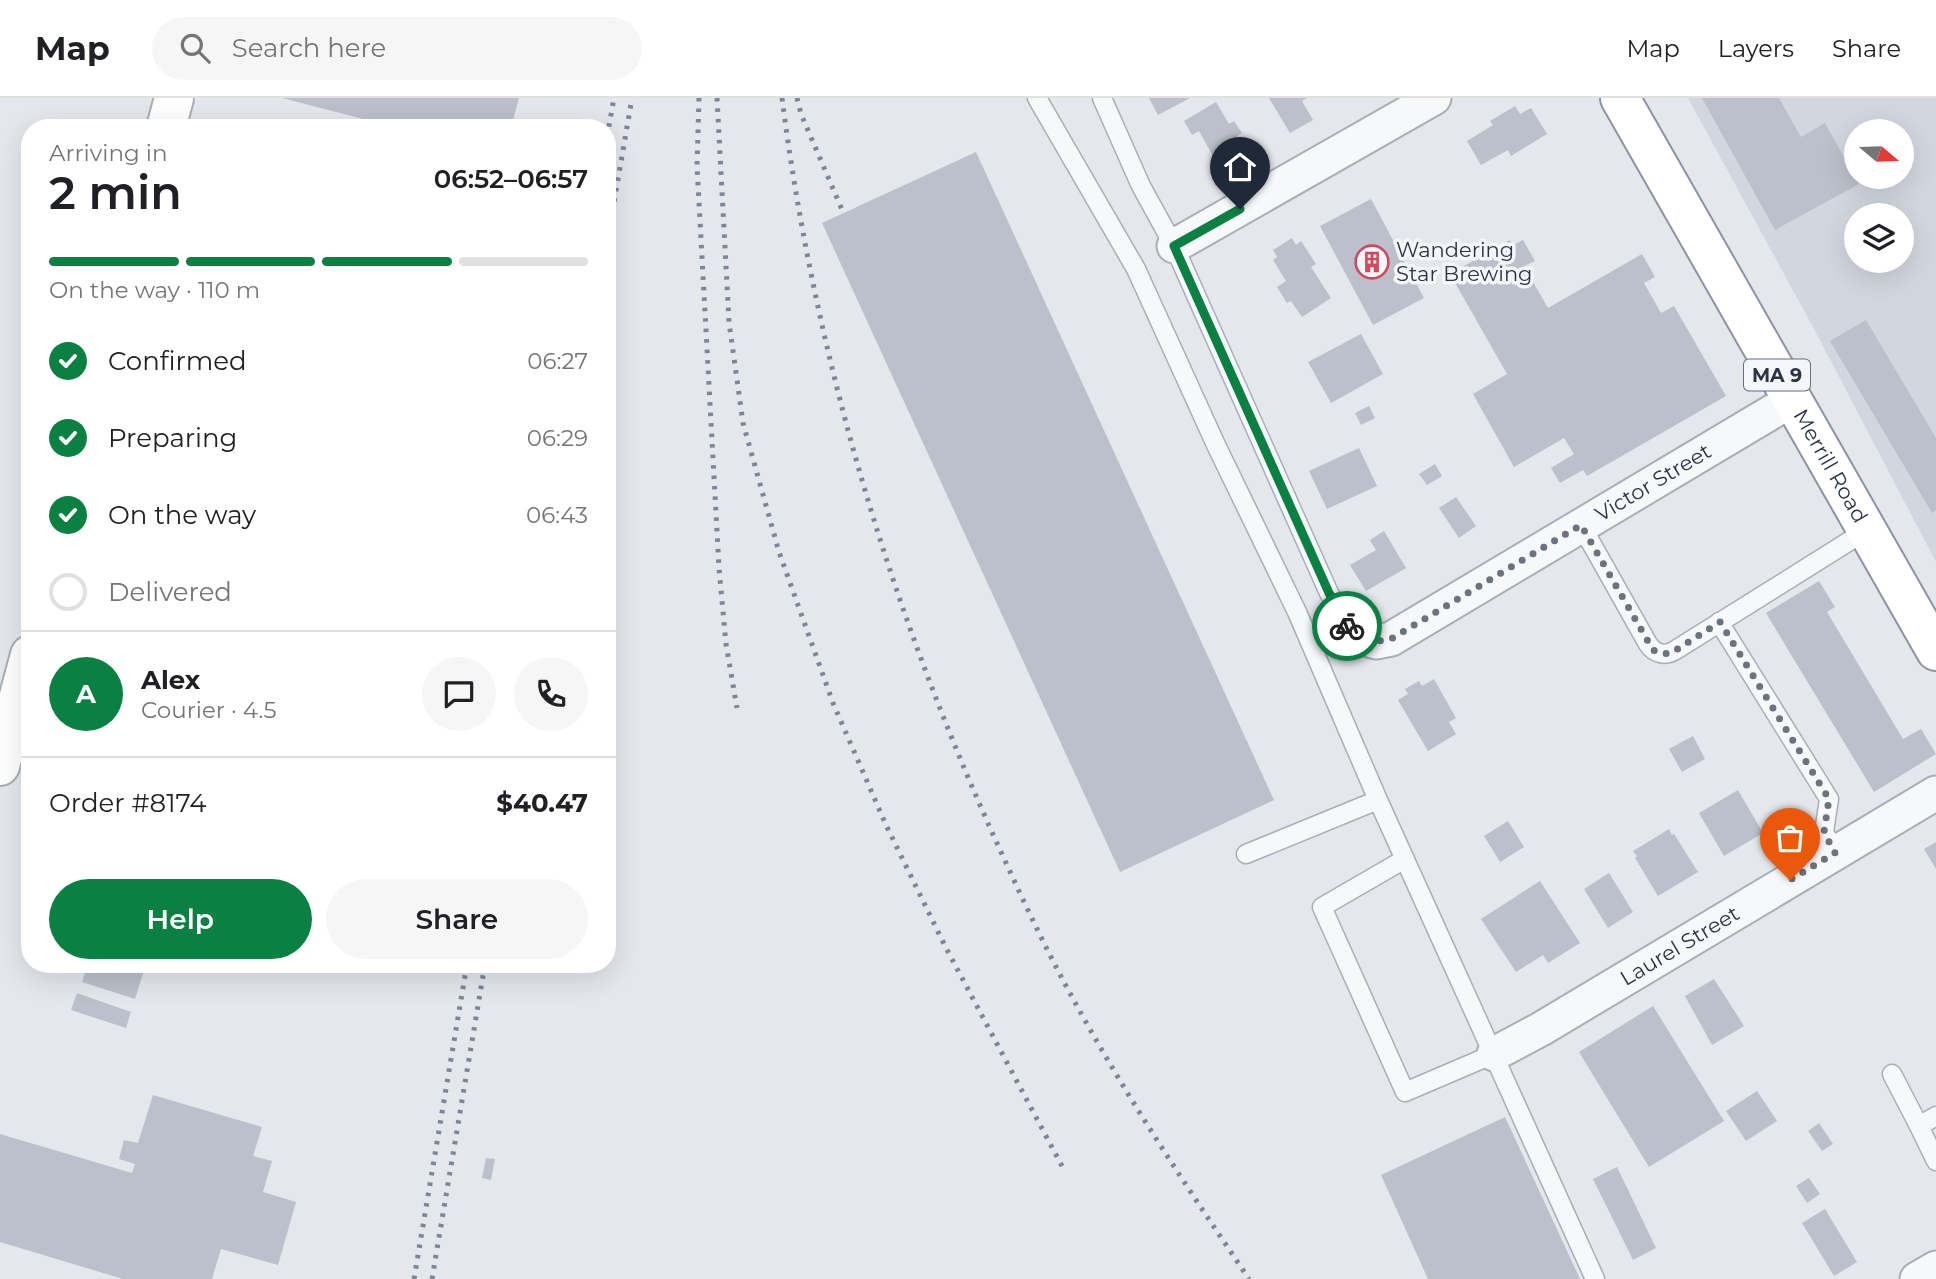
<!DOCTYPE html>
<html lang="en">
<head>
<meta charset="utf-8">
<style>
	:root { --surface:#fff; --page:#f6f6f6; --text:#202124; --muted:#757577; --line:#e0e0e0; --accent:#0b8043 }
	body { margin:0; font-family:Montserrat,sans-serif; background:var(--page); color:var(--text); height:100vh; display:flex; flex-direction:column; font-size:26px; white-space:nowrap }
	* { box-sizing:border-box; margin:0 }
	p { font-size:23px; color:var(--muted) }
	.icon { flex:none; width:38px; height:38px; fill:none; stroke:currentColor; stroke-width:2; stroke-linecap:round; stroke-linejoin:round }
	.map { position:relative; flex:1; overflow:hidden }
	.side { position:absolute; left:21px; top:21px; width:595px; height:854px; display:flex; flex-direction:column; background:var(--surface); border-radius:28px; box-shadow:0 7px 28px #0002 }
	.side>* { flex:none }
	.needle { width:46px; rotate:109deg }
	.buttons { position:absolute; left:1844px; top:21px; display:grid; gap:14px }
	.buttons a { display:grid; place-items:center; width:70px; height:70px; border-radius:50%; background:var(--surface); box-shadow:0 7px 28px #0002; font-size:35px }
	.pin { position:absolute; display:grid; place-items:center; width:60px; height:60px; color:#fff; margin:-72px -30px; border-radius:50% 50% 50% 0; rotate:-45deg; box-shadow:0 0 7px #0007 }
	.pin .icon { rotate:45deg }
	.courier { position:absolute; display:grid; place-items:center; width:70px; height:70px; margin:-35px; border:5px solid #0b8043; border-radius:50%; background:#fff; color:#222; box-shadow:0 2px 9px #0007 }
	.summary em { font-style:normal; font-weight:600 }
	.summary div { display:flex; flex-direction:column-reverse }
	.summary { display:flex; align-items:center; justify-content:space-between; height:119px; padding:0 28px }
	h1 { font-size:46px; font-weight:600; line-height:52px }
	.bar { display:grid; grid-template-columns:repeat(4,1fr); gap:10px 7px; align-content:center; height:84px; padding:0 28px }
	.bar i { height:9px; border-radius:5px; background:var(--line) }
	.bar .current { background:var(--accent) }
	.bar p { grid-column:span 4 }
	.line { display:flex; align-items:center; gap:18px; padding:0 28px; border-top:2px solid var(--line) }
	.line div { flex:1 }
	.round { display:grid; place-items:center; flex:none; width:74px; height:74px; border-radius:37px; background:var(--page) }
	ol { padding:0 28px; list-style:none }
	li { display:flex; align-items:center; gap:21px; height:77px }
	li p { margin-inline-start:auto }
	li .icon { padding:7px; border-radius:50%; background:var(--accent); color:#fff; stroke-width:4 }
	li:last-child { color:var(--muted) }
	li i { width:38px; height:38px; border:4px solid var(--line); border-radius:50% }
	.cta { display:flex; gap:14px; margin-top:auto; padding:14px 28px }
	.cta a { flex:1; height:80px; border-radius:42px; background:var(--accent); color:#fff; font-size:28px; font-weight:600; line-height:80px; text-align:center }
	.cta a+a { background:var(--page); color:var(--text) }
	header { display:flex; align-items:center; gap:42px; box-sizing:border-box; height:98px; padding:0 35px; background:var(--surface); border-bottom:2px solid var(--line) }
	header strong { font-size:33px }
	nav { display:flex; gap:38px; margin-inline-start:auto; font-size:24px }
	.search { width:490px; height:63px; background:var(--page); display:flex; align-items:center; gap:18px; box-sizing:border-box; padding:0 24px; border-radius:38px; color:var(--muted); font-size:26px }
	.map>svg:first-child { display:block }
	.built { fill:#d2d6de; fill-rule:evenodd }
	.building { fill:#bbc0ca }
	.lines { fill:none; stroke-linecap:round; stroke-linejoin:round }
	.lane-casing { stroke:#a9aeb7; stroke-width:21 }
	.street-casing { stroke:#a9aeb7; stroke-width:37 }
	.secondary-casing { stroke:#a9aeb7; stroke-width:42 }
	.highway-casing { stroke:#8b94a3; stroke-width:42 }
	.lane { stroke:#f7f8fa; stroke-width:18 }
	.street { stroke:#f7f8fa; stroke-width:33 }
	.secondary { stroke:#fff; stroke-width:38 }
	.highway { stroke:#fff; stroke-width:38 }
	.rail { stroke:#7d8696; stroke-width:5; stroke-dasharray:3.5 7; stroke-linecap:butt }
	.done { stroke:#6c737f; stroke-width:7; stroke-dasharray:0 12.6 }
	.route { stroke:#0b8043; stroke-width:9 }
	.labels { text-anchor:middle; stroke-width:7; stroke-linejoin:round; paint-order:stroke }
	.shield { fill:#f4f6f9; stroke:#676e7b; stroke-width:2 }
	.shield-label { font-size:19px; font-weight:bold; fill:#2b3445 }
	.poi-label { font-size:21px; fill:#2b3445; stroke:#f4f6f9; text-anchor:start }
	.street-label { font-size:21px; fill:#2b3445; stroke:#f4f6f9 }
</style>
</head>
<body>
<header>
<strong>Map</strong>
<div class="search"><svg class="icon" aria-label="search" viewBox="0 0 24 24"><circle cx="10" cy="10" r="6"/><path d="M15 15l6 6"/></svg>Search here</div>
<nav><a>Map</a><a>Layers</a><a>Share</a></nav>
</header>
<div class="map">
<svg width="1936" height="1181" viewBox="0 0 1936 1181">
	<rect width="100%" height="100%" fill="#e4e7ec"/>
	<path class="built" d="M1688,0h248v464l-123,-235zM1857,33h45v46h-45zM1857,117h45v46h-45z"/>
	<path class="building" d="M282,0h237l-8,30h-113z
		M1149,0h41l-32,17z
		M1269,0h38l-5,3 11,19 -23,13z
		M1702,0h77l22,39 24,-14 34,61 -84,46z
		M1216,4l13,22 5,-3 8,12 -5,3 13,23 -27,15 -24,-43 -7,4 -8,-14z
		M1515,8l5,8 11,-6 16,26 -36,22 -3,-6 -27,15 -14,-24 26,-16 -3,-4z
		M976,54l298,648 -154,72 -298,-649z
		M1371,101l53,99 -51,27 -53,-99z
		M1292,140l4,7 5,-4 15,23 -5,3 20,31 -29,19 -11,-16 -4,2 -10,-16 9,-6 -13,-21 4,-3 -4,-7z
		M1510,142l3,5 10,-5 12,21 -11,5 24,42 94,-54 13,23 -11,6 17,30 13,-7 52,90 -139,80 -4,-6 -23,13 -9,-15 23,-14 -10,-16 -50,29 -41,-73 34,-20 -57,-100z
		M1866,222l70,118v72l-4,3 -102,-172z
		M1361,236l22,40 -52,29 -23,-41z
		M1369,308l6,12 -14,7 -6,-12z
		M1359,350l18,38 -50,23 -18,-38z
		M1435,366l7,12 -15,9 -8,-11z
		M1456,399l20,29 -17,12 -20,-30z
		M1384,433l22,37 -40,23 -16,-26 26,-15 -6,-10z
		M1819,483l16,26 -8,5 76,127 18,-10 15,25 -62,38 -108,-179z
		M1434,581l22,39 -7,4 7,12 -28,17 -30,-51 10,-6 -3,-5 14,-8 3,5z
		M1693,638l12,23 -23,13 -13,-23z
		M1738,692l25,43 -39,23 -25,-43z
		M1508,723l16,26 -24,15 -16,-26z
		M1669,731l3,6 2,-1 24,38 -40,24 -23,-38 2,-2 -4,-5z
		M1936,744v27l-12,-20z
		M1609,775l24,39 -25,16 -24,-39z
		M1540,783l40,62 -32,20 -5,-8 -27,17 -35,-53z
		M88,866h58l-11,35 -53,-17z
		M1714,881l30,47 -32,19 -27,-49z
		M77,895l54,19 -5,16 -55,-18z
		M1653,908l71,115 -75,46 -70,-115z
		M1757,993l20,30 -31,20 -20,-30z
		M153,997l109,32 -9,29 19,5 -9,31 33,10 -18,63 -57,-16 -9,30h-89l-123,-37v-108l132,39 3,-9 -16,-5 5,-19 14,3z
		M1505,1019l75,162h-152l-47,-104z
		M1819,1025l14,21 -11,7 -14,-20z
		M486,1060l9,1 -4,21 -9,-2z
		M1617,1069l39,81 -23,12 -40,-81z
		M1809,1080l11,16 -13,9 -11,-17z
		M1825,1111l32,53 -23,14 -32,-53z"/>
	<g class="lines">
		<defs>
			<path id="lane" d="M1037,0l99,171 80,176 81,167 81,188 217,479
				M1102,0l39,88 33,60 155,347 22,37 15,9
				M1581,427l67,119c7,10 16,12 26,7l193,-121
				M1719,524l110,177 -5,33 11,21
				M1246,756l132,-54
				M1405,761l-83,48 83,185 89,-38
				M1892,976l27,52
				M1936,1018l-17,10 17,35"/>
			<g id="street">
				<path d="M1174,148l260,-148"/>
				<path id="s1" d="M1366,541l10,3 15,-3 401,-239"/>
				<path id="s2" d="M1494,956l47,-25 395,-236"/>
				<path d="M1917,1181l19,-11"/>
			</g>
			<path id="secondary" d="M166,30l8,-30
				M0,668l30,-111"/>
			<g id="highway">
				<path id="s3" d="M1620,0l316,553"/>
			</g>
		</defs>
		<use href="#lane" class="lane-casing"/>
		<use href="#street" class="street-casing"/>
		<use href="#secondary" class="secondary-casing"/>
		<use href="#highway" class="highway-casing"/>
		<use href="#lane" class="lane"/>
		<use href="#street" class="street"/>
		<use href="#secondary" class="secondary"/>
		<use href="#highway" class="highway"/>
		<path class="rail" d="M699,0l-2,68 22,402 7,76 11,64
			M717,0l12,224 14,101 36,129 54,151 53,122 59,121 118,222
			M782,0c32,250 103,493 205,723 28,62 57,126 90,185 52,95 112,184 172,273
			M797,0l4,16 42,98
			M607,39l7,-39
			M607,145l25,-145
			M414,1181l53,-315
			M432,1181l53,-315"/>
	</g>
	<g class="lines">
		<path class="done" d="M1347,528c11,13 28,18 44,13l190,-114 72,125 10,4 8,-1 49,-31 109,177 -5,33 11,21 -45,27"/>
		<path class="route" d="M1240,111l-66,37 155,347 18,33"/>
	</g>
	<defs>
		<symbol id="building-ring" viewBox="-11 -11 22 22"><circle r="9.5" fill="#f4f6f9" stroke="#d1495b" stroke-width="1.5"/><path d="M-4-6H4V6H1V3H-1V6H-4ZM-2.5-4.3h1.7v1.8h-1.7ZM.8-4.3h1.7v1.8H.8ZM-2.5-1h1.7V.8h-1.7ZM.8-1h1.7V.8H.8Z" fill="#d1495b"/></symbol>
	</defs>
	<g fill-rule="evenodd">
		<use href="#building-ring" x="1353" y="145" width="38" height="38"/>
	</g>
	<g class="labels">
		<rect class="shield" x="1744" y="261.5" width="66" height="31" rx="5"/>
		<g class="shield-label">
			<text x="1777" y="284">MA 9</text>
		</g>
		<g class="poi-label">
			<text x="1396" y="159">Wandering<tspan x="1396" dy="24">Star Brewing</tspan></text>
		</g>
		<g class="street-label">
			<text dy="7" stroke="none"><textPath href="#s3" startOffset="424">Merrill Road</textPath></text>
			<text dy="7" stroke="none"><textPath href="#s1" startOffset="331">Victor Street</textPath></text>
			<text dy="7" stroke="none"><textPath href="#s2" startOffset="215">Laurel Street</textPath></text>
		</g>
	</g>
</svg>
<div class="buttons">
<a><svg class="needle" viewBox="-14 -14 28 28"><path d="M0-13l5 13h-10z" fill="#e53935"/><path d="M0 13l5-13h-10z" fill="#757577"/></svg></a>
<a><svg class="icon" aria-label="layers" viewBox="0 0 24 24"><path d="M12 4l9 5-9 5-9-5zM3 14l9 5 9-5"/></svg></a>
</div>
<div class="pin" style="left:1790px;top:782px;background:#ea580c"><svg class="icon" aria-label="bag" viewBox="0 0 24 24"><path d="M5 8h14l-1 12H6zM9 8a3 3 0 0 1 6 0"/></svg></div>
<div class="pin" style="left:1240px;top:111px;background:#1f2937"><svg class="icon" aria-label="home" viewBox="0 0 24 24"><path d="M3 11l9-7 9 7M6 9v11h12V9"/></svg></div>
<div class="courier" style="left:1347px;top:528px"><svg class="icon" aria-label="bike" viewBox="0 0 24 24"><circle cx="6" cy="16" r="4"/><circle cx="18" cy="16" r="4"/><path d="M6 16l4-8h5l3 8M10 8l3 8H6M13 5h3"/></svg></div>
<section class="side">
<div class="summary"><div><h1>2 min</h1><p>Arriving in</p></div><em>06:52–06:57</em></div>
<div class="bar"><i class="current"></i><i class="current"></i><i class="current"></i><i></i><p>On the way · 110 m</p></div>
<ol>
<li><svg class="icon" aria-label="check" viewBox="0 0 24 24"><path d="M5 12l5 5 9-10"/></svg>Confirmed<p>06:27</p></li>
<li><svg class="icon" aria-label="check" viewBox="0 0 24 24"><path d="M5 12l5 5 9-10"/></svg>Preparing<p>06:29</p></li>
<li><svg class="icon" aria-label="check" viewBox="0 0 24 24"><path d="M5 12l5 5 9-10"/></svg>On the way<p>06:43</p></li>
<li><i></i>Delivered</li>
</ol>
<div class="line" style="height:126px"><b class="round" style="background:var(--accent);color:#fff">A</b><div><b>Alex</b><p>Courier · 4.5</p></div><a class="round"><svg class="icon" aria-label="chat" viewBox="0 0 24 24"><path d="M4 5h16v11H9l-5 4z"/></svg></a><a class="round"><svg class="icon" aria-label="phone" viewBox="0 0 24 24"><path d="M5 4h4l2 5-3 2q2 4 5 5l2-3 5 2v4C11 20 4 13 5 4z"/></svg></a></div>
<div class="line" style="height:91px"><div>Order #8174</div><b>$40.47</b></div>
<div class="cta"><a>Help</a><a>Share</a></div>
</section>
</div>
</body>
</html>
